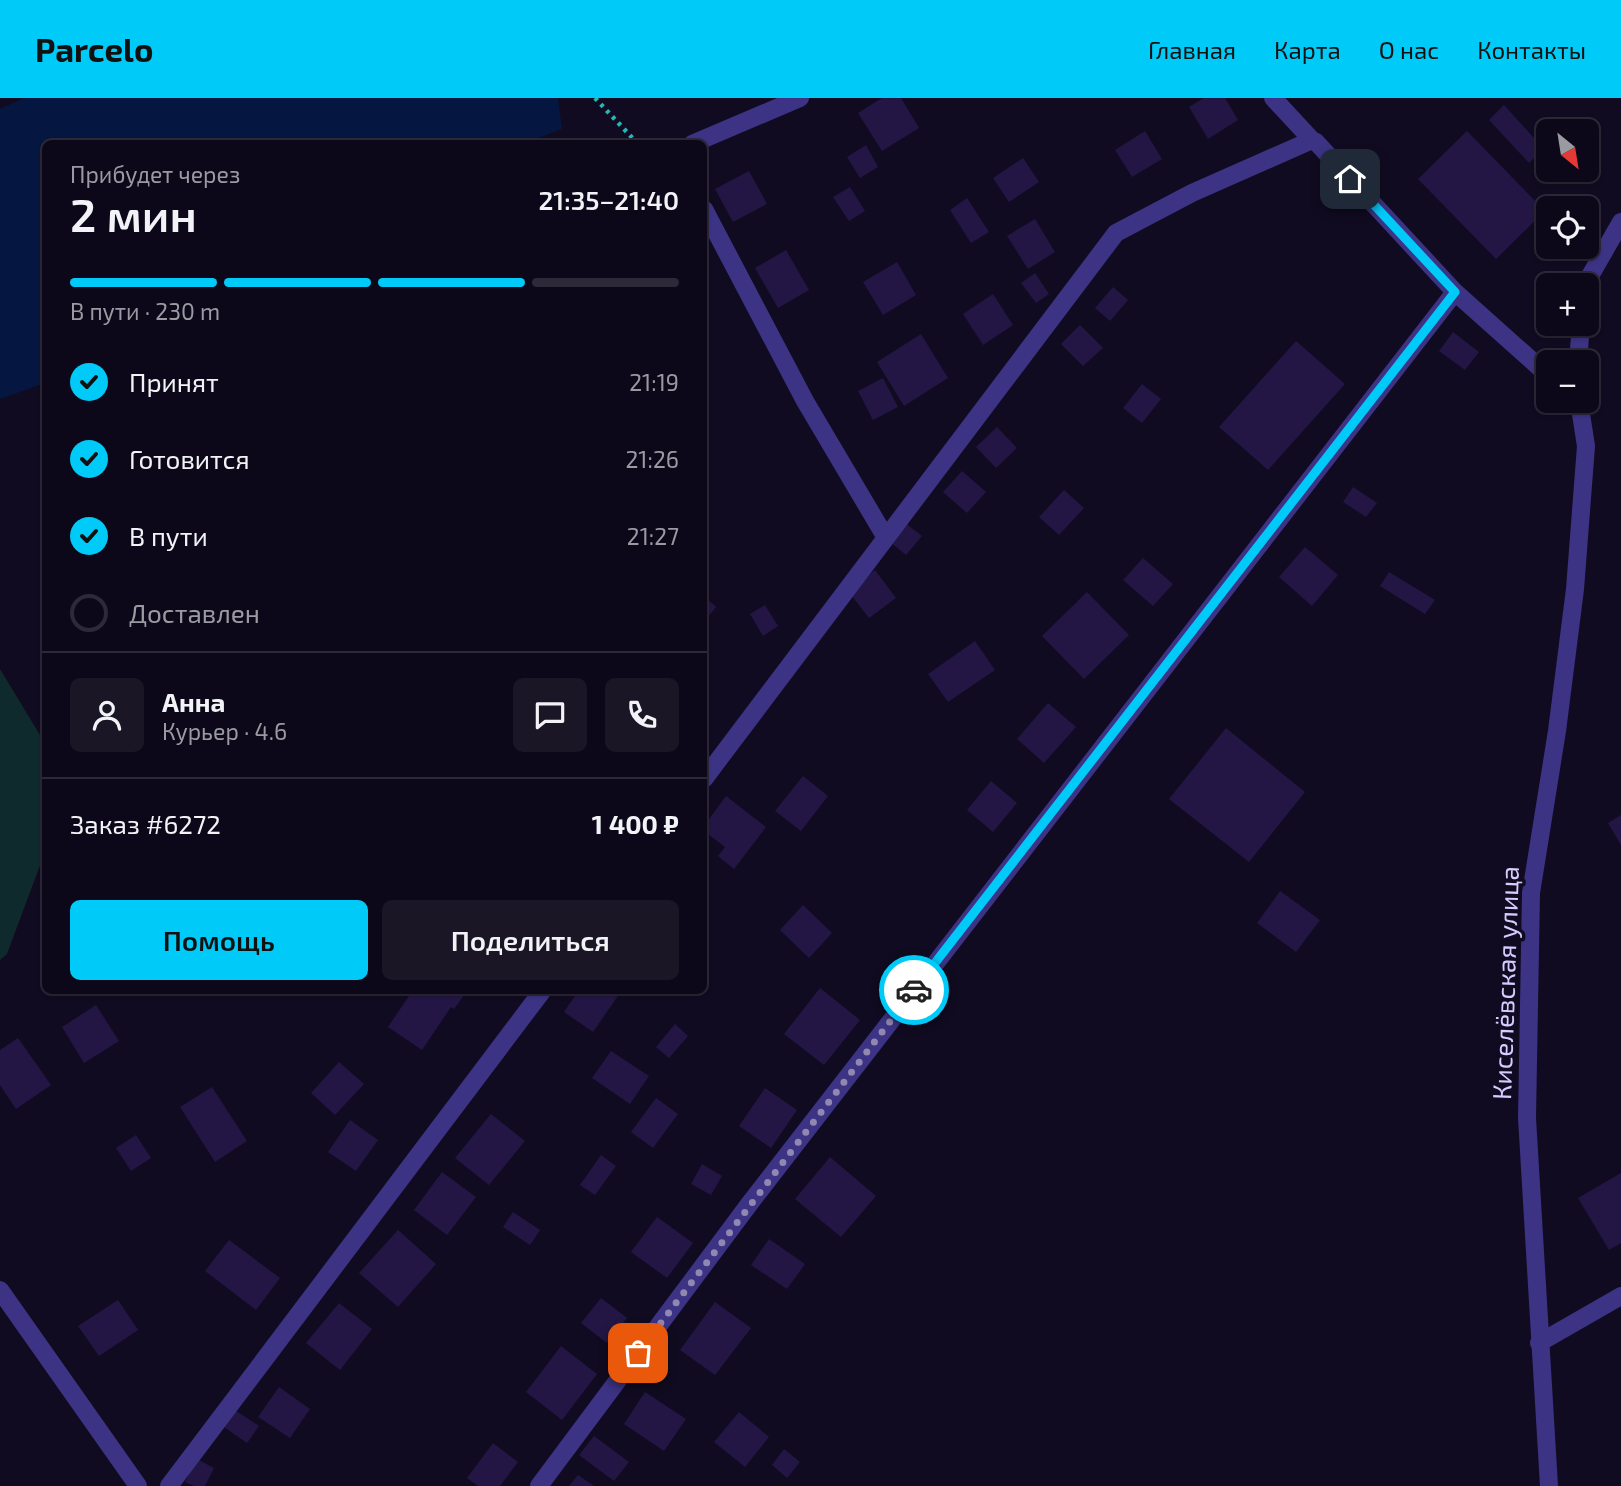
<!DOCTYPE html>
<html lang="ru">
<head>
<meta charset="utf-8">
<style>
	:root { --surface:#0d0819; --page:#1b1626; --text:#f1f3f6; --muted:#9a9aa2; --line:#2d2938; --accent:#00caf7 }
	body { margin:0; font-family:"Exo 2",sans-serif; background:var(--page); color:var(--text); height:100vh; display:flex; flex-direction:column; font-size:26px; white-space:nowrap }
	* { box-sizing:border-box; margin:0 }
	p { font-size:23px; color:var(--muted) }
	.icon { flex:none; width:38px; height:38px; fill:none; stroke:currentColor; stroke-width:2; stroke-linecap:round; stroke-linejoin:round }
	.map { position:relative; flex:1; overflow:hidden }
	.side { position:absolute; left:42px; top:42px; width:665px; height:854px; display:flex; flex-direction:column; background:var(--surface); border-radius:10px; box-shadow:0 2px 5px #0004,0 0 0 2px var(--line) }
	.side>* { flex:none }
	.needle { width:46px; rotate:150deg }
	.fabs { position:absolute; left:1536px; top:21px; display:grid; gap:14px }
	.fabs a { display:grid; place-items:center; width:63px; height:63px; border-radius:10px; background:var(--surface); box-shadow:0 2px 5px #0004,0 0 0 2px var(--line); font-size:35px }
	.pin { position:absolute; display:grid; place-items:center; width:60px; height:60px; color:#fff; margin:-30px; border-radius:14px; box-shadow:0 4px 10px #0006 }
	.courier { position:absolute; display:grid; place-items:center; width:70px; height:70px; margin:-35px; border:5px solid #00caf7; border-radius:50%; background:#fff; color:#222; box-shadow:0 2px 9px #0007 }
	.overview em { font-style:normal; font-weight:600 }
	.overview div { display:flex; flex-direction:column-reverse }
	.overview { display:flex; align-items:center; justify-content:space-between; height:119px; padding:0 28px }
	h1 { font-size:46px; font-weight:600; line-height:52px }
	.bar { display:grid; grid-template-columns:repeat(4,1fr); gap:10px 7px; align-content:center; height:84px; padding:0 28px }
	.bar i { height:9px; border-radius:5px; background:var(--line) }
	.bar .current { background:var(--accent) }
	.bar p { grid-column:span 4 }
	.line { display:flex; align-items:center; gap:18px; padding:0 28px; border-top:2px solid var(--line) }
	.line div { flex:1 }
	.round { display:grid; place-items:center; flex:none; width:74px; height:74px; border-radius:10px; background:var(--page) }
	ol { padding:0 28px; list-style:none }
	li { display:flex; align-items:center; gap:21px; height:77px }
	li p { margin-inline-start:auto }
	li .icon { padding:7px; border-radius:50%; background:var(--accent); color:#111; stroke-width:4 }
	li:last-child { color:var(--muted) }
	li i { width:38px; height:38px; border:4px solid var(--line); border-radius:50% }
	.action { display:flex; gap:14px; margin-top:auto; padding:14px 28px }
	.action a { flex:1; height:80px; border-radius:10px; background:var(--accent); color:#111; font-size:28px; font-weight:600; line-height:80px; text-align:center }
	.action a+a { background:var(--page); color:var(--text) }
	header { display:flex; align-items:center; gap:42px; box-sizing:border-box; height:98px; padding:0 35px; background:var(--accent); color:#111 }
	header strong { font-size:33px }
	nav { display:flex; gap:38px; margin-inline-start:auto; font-size:24px }
	.map>svg:first-child { display:block }
	.green { fill:#0e2a2c }
	.water { fill:#051640 }
	.building { fill:#231644 }
	.lines { fill:none; stroke-linecap:round; stroke-linejoin:round }
	.path { stroke:#24b7ba; stroke-width:4.5; stroke-dasharray:3.5 5; stroke-linecap:butt }
	.minor { stroke:#3c3384; stroke-width:18 }
	.done { stroke:#9188b1; stroke-width:7; stroke-dasharray:0 12.6 }
	.route { stroke:#00caf7; stroke-width:9 }
	.labels { text-anchor:middle; stroke-width:7; stroke-linejoin:round; paint-order:stroke }
	.street-label { font-size:26px; fill:#d6ccff; stroke:#110b21 }
</style>
</head>
<body>
<header>
<strong>Parcelo</strong>
<nav><a>Главная</a><a>Карта</a><a>О нас</a><a>Контакты</a></nav>
</header>
<div class="map">
<svg width="1621" height="1388" viewBox="0 0 1621 1388">
	<rect width="100%" height="100%" fill="#110b21"/>
	<path class="green" d="M0,571l46,76 -1,107 -38,102 -7,6z"/>
	<path class="water" d="M24,0h534l4,31 -39,15h-477l-1,239 -45,16v-290z"/>
	<path class="building" d="M882,0h19l18,30 -37,23 -24,-38z
		M1204,0h21l13,22 -30,19 -19,-32z
		M1504,7l40,44 -15,14 -40,-43z
		M1145,33l17,28 -30,18 -17,-27z
		M1467,33l78,80 -49,48 -78,-80z
		M866,47l12,22 -18,11 -13,-21z
		M1023,60l16,24 -30,20 -16,-24z
		M749,73l18,33 -34,18 -18,-33z
		M850,89l15,24 -16,10 -16,-24z
		M967,100l22,34 -18,11 -21,-33z
		M1035,121l20,33 -27,17 -21,-33z
		M786,152l23,40 -31,18 -23,-40z
		M897,164l19,33 -33,20 -20,-33z
		M1035,175l14,21 -13,9 -15,-20z
		M1113,189l15,13 -18,21 -15,-13z
		M993,196l20,31 -30,20 -20,-31z
		M1080,227l23,23 -20,18 -22,-22z
		M1453,234l26,20 -14,18 -26,-19z
		M921,236l27,44 -44,28 -27,-44z
		M1296,243l49,43 -77,86 -49,-43z
		M883,280l15,29 -25,13 -15,-29z
		M1142,286l19,15 -19,24 -19,-15z
		M997,329l20,21 -21,20 -20,-21z
		M962,373l24,21 -19,21 -24,-21z
		M1353,389l24,16 -11,14 -23,-15z
		M1064,392l20,18 -25,27 -20,-18z
		M904,424l18,14 -16,19 -17,-14z
		M1305,449l33,28 -26,31 -33,-29z
		M1143,460l30,26 -20,22 -30,-26z
		M875,472l21,28 -27,20 -21,-27z
		M1389,474l46,28 -10,14 -45,-28z
		M1087,494l42,43 -45,44 -42,-43z
		M704,498l12,11 -12,15z
		M765,507l13,21 -15,10 -13,-22z
		M975,543l20,29 -47,32 -20,-28z
		M1048,605l28,24 -32,36 -27,-24z
		M1226,630l79,64 -56,70 -80,-63z
		M803,678l25,20 -27,35 -26,-20z
		M991,683l26,22 -24,29 -26,-22z
		M726,698l40,31 -32,42 -16,-13 7,-9 -21,-16v-5z
		M1621,717v30l-13,-22z
		M1280,793l40,29 -24,32 -39,-29z
		M803,807l29,28 -23,25 -29,-28z
		M820,890l40,32 -36,45 -40,-31z
		M413,892h55l-14,19 -3,-2 -29,43 -34,-23z
		M579,892h43l-29,42 -29,-20z
		M96,907l23,36 -35,22 -22,-36z
		M675,926l13,12 -19,22 -13,-11z
		M18,940l33,47 -35,24 -16,-24v-35z
		M611,953l38,25 -19,28 -38,-26z
		M339,964l25,22 -29,31 -24,-22z
		M212,989l35,54 -32,21 -35,-55z
		M765,990l32,22 -26,38 -32,-22z
		M656,1000l22,16 -25,34 -22,-16z
		M491,1016l34,27 -36,44 -34,-27z
		M350,1022l28,20 -22,31 -28,-19z
		M136,1037l15,23 -20,13 -15,-23z
		M601,1057l15,11 -21,29 -15,-10z
		M830,1059l46,39 -35,41 -46,-38z
		M702,1066l20,12 -11,19 -20,-11z
		M442,1074l34,25 -29,38 -33,-25z
		M1621,1075v70l-12,7 -31,-52z
		M513,1114l27,18 -10,15 -27,-18z
		M657,1119l36,26 -26,35 -36,-26z
		M398,1132l38,34 -38,43 -39,-34z
		M769,1141l36,25 -18,25 -36,-24z
		M229,1142l51,38 -24,32 -51,-39z
		M601,1200l26,20 -20,25 -26,-20z
		M118,1202l20,30 -39,26 -21,-30z
		M715,1204l36,26 -36,47 -35,-25z
		M339,1205l33,26 -32,41 -34,-27z
		M561,1248l36,28 -35,46 -36,-28z
		M279,1289l31,22 -20,29 -32,-21z
		M645,1294l41,27 -22,32 -40,-27z
		M233,1311l26,17 -12,17 -26,-18z
		M739,1314l30,25 -24,30 -31,-25z
		M594,1338l35,26 -15,19 -35,-26z
		M493,1345l25,19 -18,24h-22l-11,-8z
		M784,1351l16,13 -13,16 -15,-13z
		M197,1361l17,9 -9,18h-11l-9,-4z
		M578,1377l16,11h-25z"/>
	<g class="lines">
		<path class="path" d="M595,0l43,46"/>
		<path class="minor" d="M1273,0l39,42
			M692,46l108,-46
			M704,111l101,192 81,137
			M1587,192l3,-14 31,-54
			M1578,264l3,-38
			M704,681l412,-546 76,-40 120,-53 4,2 139,150 94,84
			M0,1192l138,196
			M1539,1245l82,-47
			M169,1388l374,-496
			M539,1388l211,-283 705,-911
			M1549,1388l-22,-368 4,-225 26,-162 18,-142 11,-143 -7,-45"/>
	</g>
	<g class="lines">
		<path class="done" d="M638,1255l276,-363"/>
		<path class="route" d="M914,892l541,-698 -105,-113"/>
	</g>
	<g class="labels">
		<g class="street-label">
			<text transform="translate(1506 885) rotate(-88)" y="9">Киселёвская улица</text>
		</g>
	</g>
</svg>
<div class="fabs">
<a><svg class="needle" viewBox="-14 -14 28 28"><path d="M0-13l5 13h-10z" fill="#e53935"/><path d="M0 13l5-13h-10z" fill="#9a9aa2"/></svg></a>
<a><svg class="icon" aria-label="locate" viewBox="0 0 24 24"><circle cx="12" cy="12" r="6"/><path d="M12 2v4M12 18v4M2 12h4M18 12h4"/></svg></a>
<a>+</a>
<a>−</a>
</div>
<div class="pin" style="left:638px;top:1255px;background:#ea580c"><svg class="icon" aria-label="bag" viewBox="0 0 24 24"><path d="M5 8h14l-1 12H6zM9 8a3 3 0 0 1 6 0"/></svg></div>
<div class="pin" style="left:1350px;top:81px;background:#1f2937"><svg class="icon" aria-label="home" viewBox="0 0 24 24"><path d="M3 11l9-7 9 7M6 9v11h12V9"/></svg></div>
<div class="courier" style="left:914px;top:892px"><svg class="icon" aria-label="car" viewBox="0 0 24 24"><path d="M5 17H2v-5l4-1 3-4h7l3 4 3 1v5h-3M9 17h6M6 11h13"/><circle cx="7" cy="17" r="2"/><circle cx="17" cy="17" r="2"/></svg></div>
<section class="side">
<div class="overview"><div><h1>2 мин</h1><p>Прибудет через</p></div><em>21:35–21:40</em></div>
<div class="bar"><i class="current"></i><i class="current"></i><i class="current"></i><i></i><p>В пути · 230 m</p></div>
<ol>
<li><svg class="icon" aria-label="check" viewBox="0 0 24 24"><path d="M5 12l5 5 9-10"/></svg>Принят<p>21:19</p></li>
<li><svg class="icon" aria-label="check" viewBox="0 0 24 24"><path d="M5 12l5 5 9-10"/></svg>Готовится<p>21:26</p></li>
<li><svg class="icon" aria-label="check" viewBox="0 0 24 24"><path d="M5 12l5 5 9-10"/></svg>В пути<p>21:27</p></li>
<li><i></i>Доставлен</li>
</ol>
<div class="line" style="height:126px"><a class="round"><svg class="icon" aria-label="person" viewBox="0 0 24 24"><circle cx="12" cy="8" r="4"/><path d="M4 21q1-7 8-7t8 7"/></svg></a><div><b>Анна</b><p>Курьер · 4.6</p></div><a class="round"><svg class="icon" aria-label="chat" viewBox="0 0 24 24"><path d="M4 5h16v11H9l-5 4z"/></svg></a><a class="round"><svg class="icon" aria-label="phone" viewBox="0 0 24 24"><path d="M5 4h4l2 5-3 2q2 4 5 5l2-3 5 2v4C11 20 4 13 5 4z"/></svg></a></div>
<div class="line" style="height:91px"><div>Заказ #6272</div><b>1 400 ₽</b></div>
<div class="action"><a>Помощь</a><a>Поделиться</a></div>
</section>
</div>
</body>
</html>
